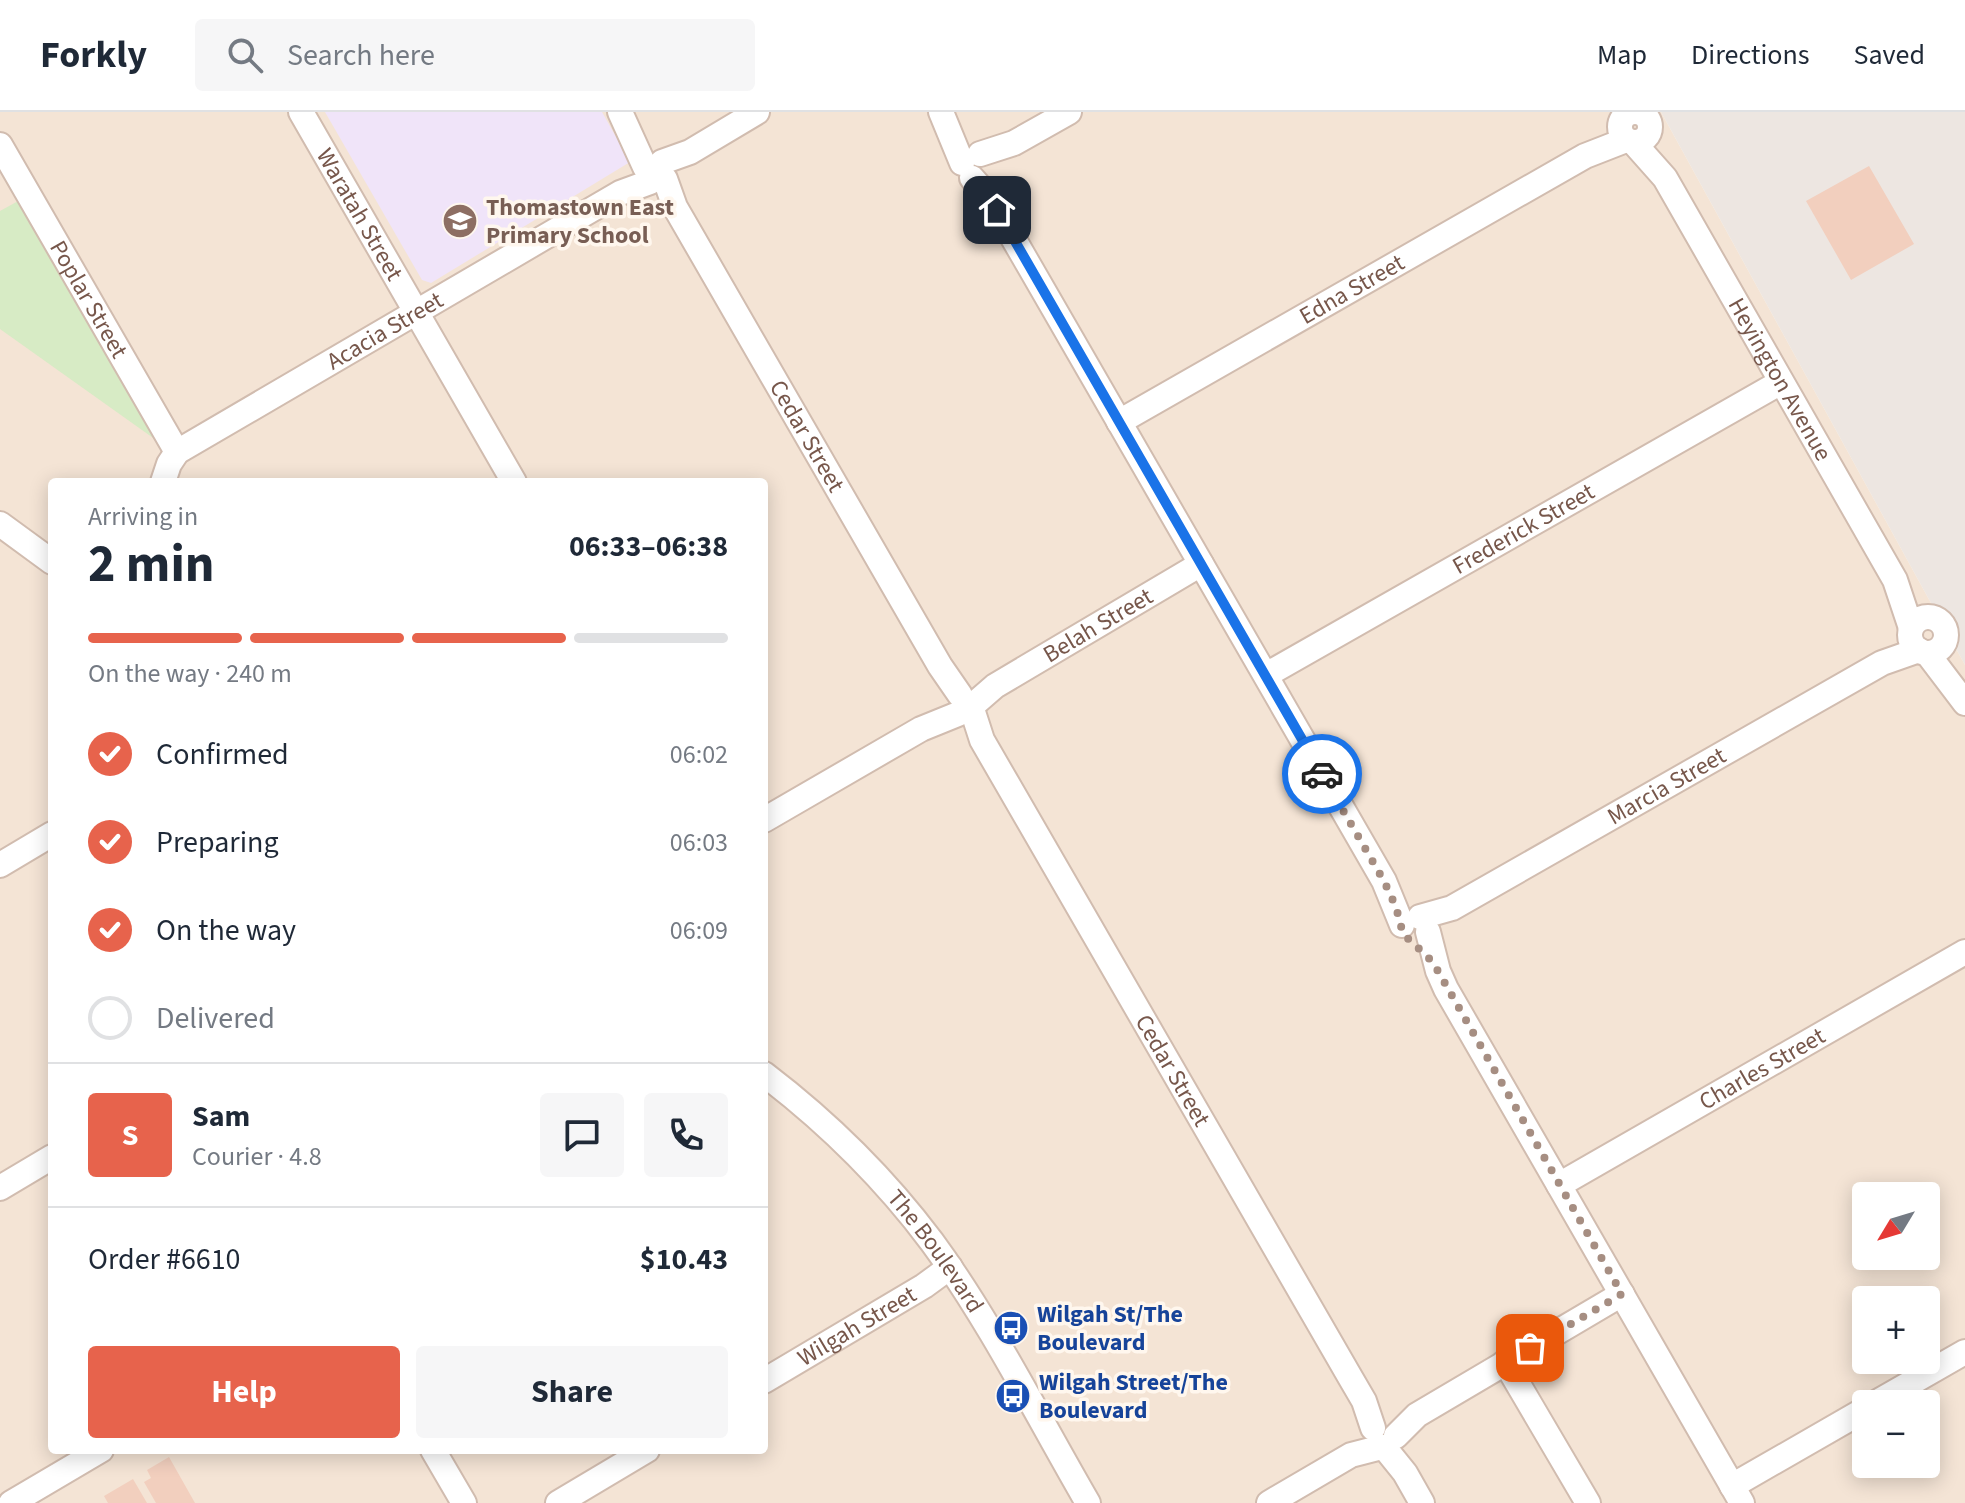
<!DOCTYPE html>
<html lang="en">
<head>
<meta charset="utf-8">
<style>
	:root { --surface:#fff; --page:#f6f6f7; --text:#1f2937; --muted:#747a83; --line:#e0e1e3; --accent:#e7634c }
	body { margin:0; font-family:"Source Sans 3",sans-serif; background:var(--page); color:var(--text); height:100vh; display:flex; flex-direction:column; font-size:30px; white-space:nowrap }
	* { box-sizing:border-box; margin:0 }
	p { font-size:26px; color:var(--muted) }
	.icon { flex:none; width:44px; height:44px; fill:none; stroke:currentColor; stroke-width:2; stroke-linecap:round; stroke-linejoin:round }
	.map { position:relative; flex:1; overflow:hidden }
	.side { position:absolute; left:48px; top:366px; width:720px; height:976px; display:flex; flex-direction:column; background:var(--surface); border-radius:8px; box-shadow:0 4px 20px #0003 }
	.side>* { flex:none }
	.needle { width:52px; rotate:232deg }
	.buttons { position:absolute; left:1852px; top:1070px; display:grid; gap:16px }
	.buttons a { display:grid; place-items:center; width:88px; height:88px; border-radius:8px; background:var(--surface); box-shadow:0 4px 20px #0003; font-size:40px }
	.pin { position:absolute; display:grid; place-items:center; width:68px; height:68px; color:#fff; margin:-34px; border-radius:16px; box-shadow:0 4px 12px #0006 }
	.courier { position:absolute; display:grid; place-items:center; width:80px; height:80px; margin:-40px; border:6px solid #1a73e8; border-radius:50%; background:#fff; color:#222; box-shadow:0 2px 10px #0007 }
	.summary em { font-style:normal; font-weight:700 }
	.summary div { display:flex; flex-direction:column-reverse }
	.summary { display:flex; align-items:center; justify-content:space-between; height:136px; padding:0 40px }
	h1 { font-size:52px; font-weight:700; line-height:60px }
	.bar { display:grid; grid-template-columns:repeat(4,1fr); gap:12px 8px; align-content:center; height:96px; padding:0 40px }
	.bar i { height:10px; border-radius:6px; background:var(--line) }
	.bar .current { background:var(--accent) }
	.bar p { grid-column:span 4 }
	.line { display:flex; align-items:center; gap:20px; padding:0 40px; border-top:2px solid var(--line) }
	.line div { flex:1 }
	.round { display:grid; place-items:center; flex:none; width:84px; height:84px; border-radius:8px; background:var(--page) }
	ol { padding:0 40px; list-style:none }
	li { display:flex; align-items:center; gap:24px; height:88px }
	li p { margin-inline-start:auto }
	li .icon { padding:8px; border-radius:50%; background:var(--accent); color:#fff; stroke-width:4 }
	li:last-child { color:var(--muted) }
	li i { width:44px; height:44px; border:4px solid var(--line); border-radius:50% }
	.cta { display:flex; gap:16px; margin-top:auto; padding:16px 40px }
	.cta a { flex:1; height:92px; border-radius:8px; background:var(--accent); color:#fff; font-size:32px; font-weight:700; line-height:92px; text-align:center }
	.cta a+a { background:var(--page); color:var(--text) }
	header { display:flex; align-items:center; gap:48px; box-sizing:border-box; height:112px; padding:0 40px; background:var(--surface); border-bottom:2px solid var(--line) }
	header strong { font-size:38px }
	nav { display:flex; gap:44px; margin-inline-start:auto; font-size:28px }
	.search { width:560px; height:72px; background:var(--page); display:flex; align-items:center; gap:20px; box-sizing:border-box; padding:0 28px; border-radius:8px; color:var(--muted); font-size:30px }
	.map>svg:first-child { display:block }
	.residential { fill:#f4e4d5; fill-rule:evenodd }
	.industrial { fill:#ede6e1 }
	.education { fill:#f0e4f9 }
	.green { fill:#d7ebc5 }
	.building { fill:#f2cfbe }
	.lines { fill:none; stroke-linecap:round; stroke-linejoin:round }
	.minor-casing { stroke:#d1bcaf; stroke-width:28 }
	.minor { stroke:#fff; stroke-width:24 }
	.done { stroke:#a68e82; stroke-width:8; stroke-dasharray:0 14.4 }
	.route { stroke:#1a73e8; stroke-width:10 }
	.labels { text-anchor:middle; stroke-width:7; stroke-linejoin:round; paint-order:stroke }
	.education-label { font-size:24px; font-weight:bold; fill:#785e54; stroke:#fff7ee; text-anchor:start }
	.street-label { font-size:24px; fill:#77574b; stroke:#fff7ee }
	.transit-label { font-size:24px; font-weight:bold; fill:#164399; stroke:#fff7ee; text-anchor:start }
</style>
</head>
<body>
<header>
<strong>Forkly</strong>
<div class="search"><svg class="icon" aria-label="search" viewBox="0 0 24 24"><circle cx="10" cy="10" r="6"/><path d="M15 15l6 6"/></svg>Search here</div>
<nav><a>Map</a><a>Directions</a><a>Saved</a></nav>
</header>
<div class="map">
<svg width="1965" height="1391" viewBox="0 0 1965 1391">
	<rect width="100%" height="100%" fill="#fdf3e7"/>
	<path class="residential" d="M0,0h1661l304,553v838h-1965zM52,370h712v968h-712zM1866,1084h60v60h-60zM1866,1188h60v60h-60zM1866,1292h60v60h-60z"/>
	<path class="industrial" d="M1661,0h304v553z"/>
	<path class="education" d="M325,0h277l28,50 -199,121 -9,-3z"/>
	<path class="green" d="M20,88l136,240 -156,-111v-118z"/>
	<path class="building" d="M1869,54l45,78 -63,36 -45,-79z
		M169,1345l26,46h-39l-12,-21 7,-4 -4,-8z
		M133,1367l14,24h-39l-4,-7z"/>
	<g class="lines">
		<defs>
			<g id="minor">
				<path id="s1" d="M301,0l213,370"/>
				<path d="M620,0l25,55"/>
				<path d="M941,0l21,51"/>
				<circle cx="1635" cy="15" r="15"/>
				<path id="s2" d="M1633,30l32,36 230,402 16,48"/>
				<path id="s3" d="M0,33l177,307"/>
				<path d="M980,42l34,-11 55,-31"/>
				<path d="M662,50l28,-10 67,-40"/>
				<path d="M972,66l16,18 17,28 379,657 18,44"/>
				<path id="s4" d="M665,67l10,28 265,459 20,29"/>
				<path id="s5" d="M1119,310l466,-266 41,-16"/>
				<path id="s6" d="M163,370l6,-18 8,-12 443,-259 30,-11"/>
				<path d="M0,412l52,38"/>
				<circle cx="1928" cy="523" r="18"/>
				<path d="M1927,541l38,50"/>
				<path id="s7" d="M1266,563l515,-293"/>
				<path id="s8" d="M972,594l23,-20 206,-122"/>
				<path id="s9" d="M972,597l10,31 368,637 14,24 9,27"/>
				<path d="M764,708l157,-91 37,-15"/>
				<path d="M0,753l52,-31"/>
				<path id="s10" d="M1420,805l32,-9 430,-245 37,-13"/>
				<path d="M1428,820l10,39 8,18 296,514"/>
				<path id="s11" d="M764,962c63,48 120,104 168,168 58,79 106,175 156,261"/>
				<path id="s12" d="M1559,1073l406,-233"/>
				<path d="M0,1076l52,-31"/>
				<path d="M1505,1250l83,141"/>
				<path id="s13" d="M764,1269l160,-95 26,-19"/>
				<path d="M1874,1292l91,-52"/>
				<path d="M1396,1324l21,-21 205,-121"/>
				<path d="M1384,1335l21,26 17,30"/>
				<path d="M433,1338l31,53"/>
				<path d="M1732,1374l134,-77"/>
				<path d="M11,1391l90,-53"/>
				<path d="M558,1391l89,-53"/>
				<path d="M1269,1391l82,-48 31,-8"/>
			</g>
		</defs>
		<use href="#minor" class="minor-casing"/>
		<use href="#minor" class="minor"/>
	</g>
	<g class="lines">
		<path class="done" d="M1322,662l62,107 12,26 7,27 25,23 10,14 184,323 -92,54"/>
		<path class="route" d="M997,98l325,564"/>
	</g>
	<defs>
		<symbol id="school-disc" viewBox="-11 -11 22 22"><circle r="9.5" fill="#8d6e63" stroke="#fff7ee"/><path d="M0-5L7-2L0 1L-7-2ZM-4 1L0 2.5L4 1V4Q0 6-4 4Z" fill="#fff"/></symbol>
		<symbol id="bus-disc" viewBox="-11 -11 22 22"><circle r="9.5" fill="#1a4fb4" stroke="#fff7ee"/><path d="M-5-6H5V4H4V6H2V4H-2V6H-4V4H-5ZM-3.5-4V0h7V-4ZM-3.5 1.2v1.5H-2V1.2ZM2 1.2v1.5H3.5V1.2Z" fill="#fff"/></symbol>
	</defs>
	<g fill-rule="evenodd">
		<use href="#school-disc" x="440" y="89" width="40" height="40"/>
		<use href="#bus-disc" x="991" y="1196" width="40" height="40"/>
		<use href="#bus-disc" x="993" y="1264" width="40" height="40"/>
	</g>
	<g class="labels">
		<g class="education-label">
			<text x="486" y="103">Thomastown East<tspan x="486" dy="28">Primary School</tspan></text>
		</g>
		<g class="street-label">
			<text dy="8" stroke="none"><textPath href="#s1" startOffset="118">Waratah Street</textPath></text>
			<text dy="8" stroke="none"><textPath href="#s5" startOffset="268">Edna Street</textPath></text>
			<text dy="8" stroke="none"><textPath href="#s3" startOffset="178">Poplar Street</textPath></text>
			<text dy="8" stroke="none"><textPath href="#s6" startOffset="274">Acacia Street</textPath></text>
			<text dy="8" stroke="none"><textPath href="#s2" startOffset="280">Heyington Avenue</textPath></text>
			<text dy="8" stroke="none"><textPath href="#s4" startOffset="294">Cedar Street</textPath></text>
			<text dy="8" stroke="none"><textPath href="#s7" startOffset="296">Frederick Street</textPath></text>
			<text dy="8" stroke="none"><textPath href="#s8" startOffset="150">Belah Street</textPath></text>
			<text dy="8" stroke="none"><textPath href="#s10" startOffset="280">Marcia Street</textPath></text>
			<text dy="8" stroke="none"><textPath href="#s12" startOffset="234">Charles Street</textPath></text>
			<text dy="8" stroke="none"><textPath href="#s9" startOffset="414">Cedar Street</textPath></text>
			<text dy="8" stroke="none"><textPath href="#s11" startOffset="248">The Boulevard</textPath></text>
			<text dy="8" stroke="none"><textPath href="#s13" startOffset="108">Wilgah Street</textPath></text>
		</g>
		<g class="transit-label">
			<text x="1037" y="1210">Wilgah St/The<tspan x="1037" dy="28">Boulevard</tspan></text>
			<text x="1039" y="1278">Wilgah Street/The<tspan x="1039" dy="28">Boulevard</tspan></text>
		</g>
	</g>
</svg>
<div class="buttons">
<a><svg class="needle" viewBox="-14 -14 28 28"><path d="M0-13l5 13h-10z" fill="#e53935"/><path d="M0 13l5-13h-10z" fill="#747a83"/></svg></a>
<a>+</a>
<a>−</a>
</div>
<div class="pin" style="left:1530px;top:1236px;background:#ea580c"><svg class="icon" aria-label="bag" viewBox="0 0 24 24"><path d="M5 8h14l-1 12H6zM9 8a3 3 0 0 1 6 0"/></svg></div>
<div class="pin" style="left:997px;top:98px;background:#1f2937"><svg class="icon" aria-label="home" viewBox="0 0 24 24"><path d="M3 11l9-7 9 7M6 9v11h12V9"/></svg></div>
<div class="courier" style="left:1322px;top:662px"><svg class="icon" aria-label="car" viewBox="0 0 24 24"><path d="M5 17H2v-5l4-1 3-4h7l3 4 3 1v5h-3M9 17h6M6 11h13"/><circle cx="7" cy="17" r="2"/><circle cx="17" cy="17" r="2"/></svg></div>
<section class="side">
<div class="summary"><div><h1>2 min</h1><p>Arriving in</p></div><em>06:33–06:38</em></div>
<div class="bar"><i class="current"></i><i class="current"></i><i class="current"></i><i></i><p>On the way · 240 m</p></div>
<ol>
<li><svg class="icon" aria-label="check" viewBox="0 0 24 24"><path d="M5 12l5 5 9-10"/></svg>Confirmed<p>06:02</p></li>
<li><svg class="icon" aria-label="check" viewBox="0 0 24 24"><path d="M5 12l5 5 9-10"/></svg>Preparing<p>06:03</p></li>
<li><svg class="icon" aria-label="check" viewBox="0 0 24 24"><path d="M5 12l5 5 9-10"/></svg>On the way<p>06:09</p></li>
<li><i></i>Delivered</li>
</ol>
<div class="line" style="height:144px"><b class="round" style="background:var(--accent);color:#fff">S</b><div><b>Sam</b><p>Courier · 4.8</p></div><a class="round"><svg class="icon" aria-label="chat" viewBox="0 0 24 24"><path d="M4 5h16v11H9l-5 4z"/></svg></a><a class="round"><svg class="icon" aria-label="phone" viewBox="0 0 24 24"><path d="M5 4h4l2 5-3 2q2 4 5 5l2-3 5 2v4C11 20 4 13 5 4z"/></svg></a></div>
<div class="line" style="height:104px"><div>Order #6610</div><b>$10.43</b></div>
<div class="cta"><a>Help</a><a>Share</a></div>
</section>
</div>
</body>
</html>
